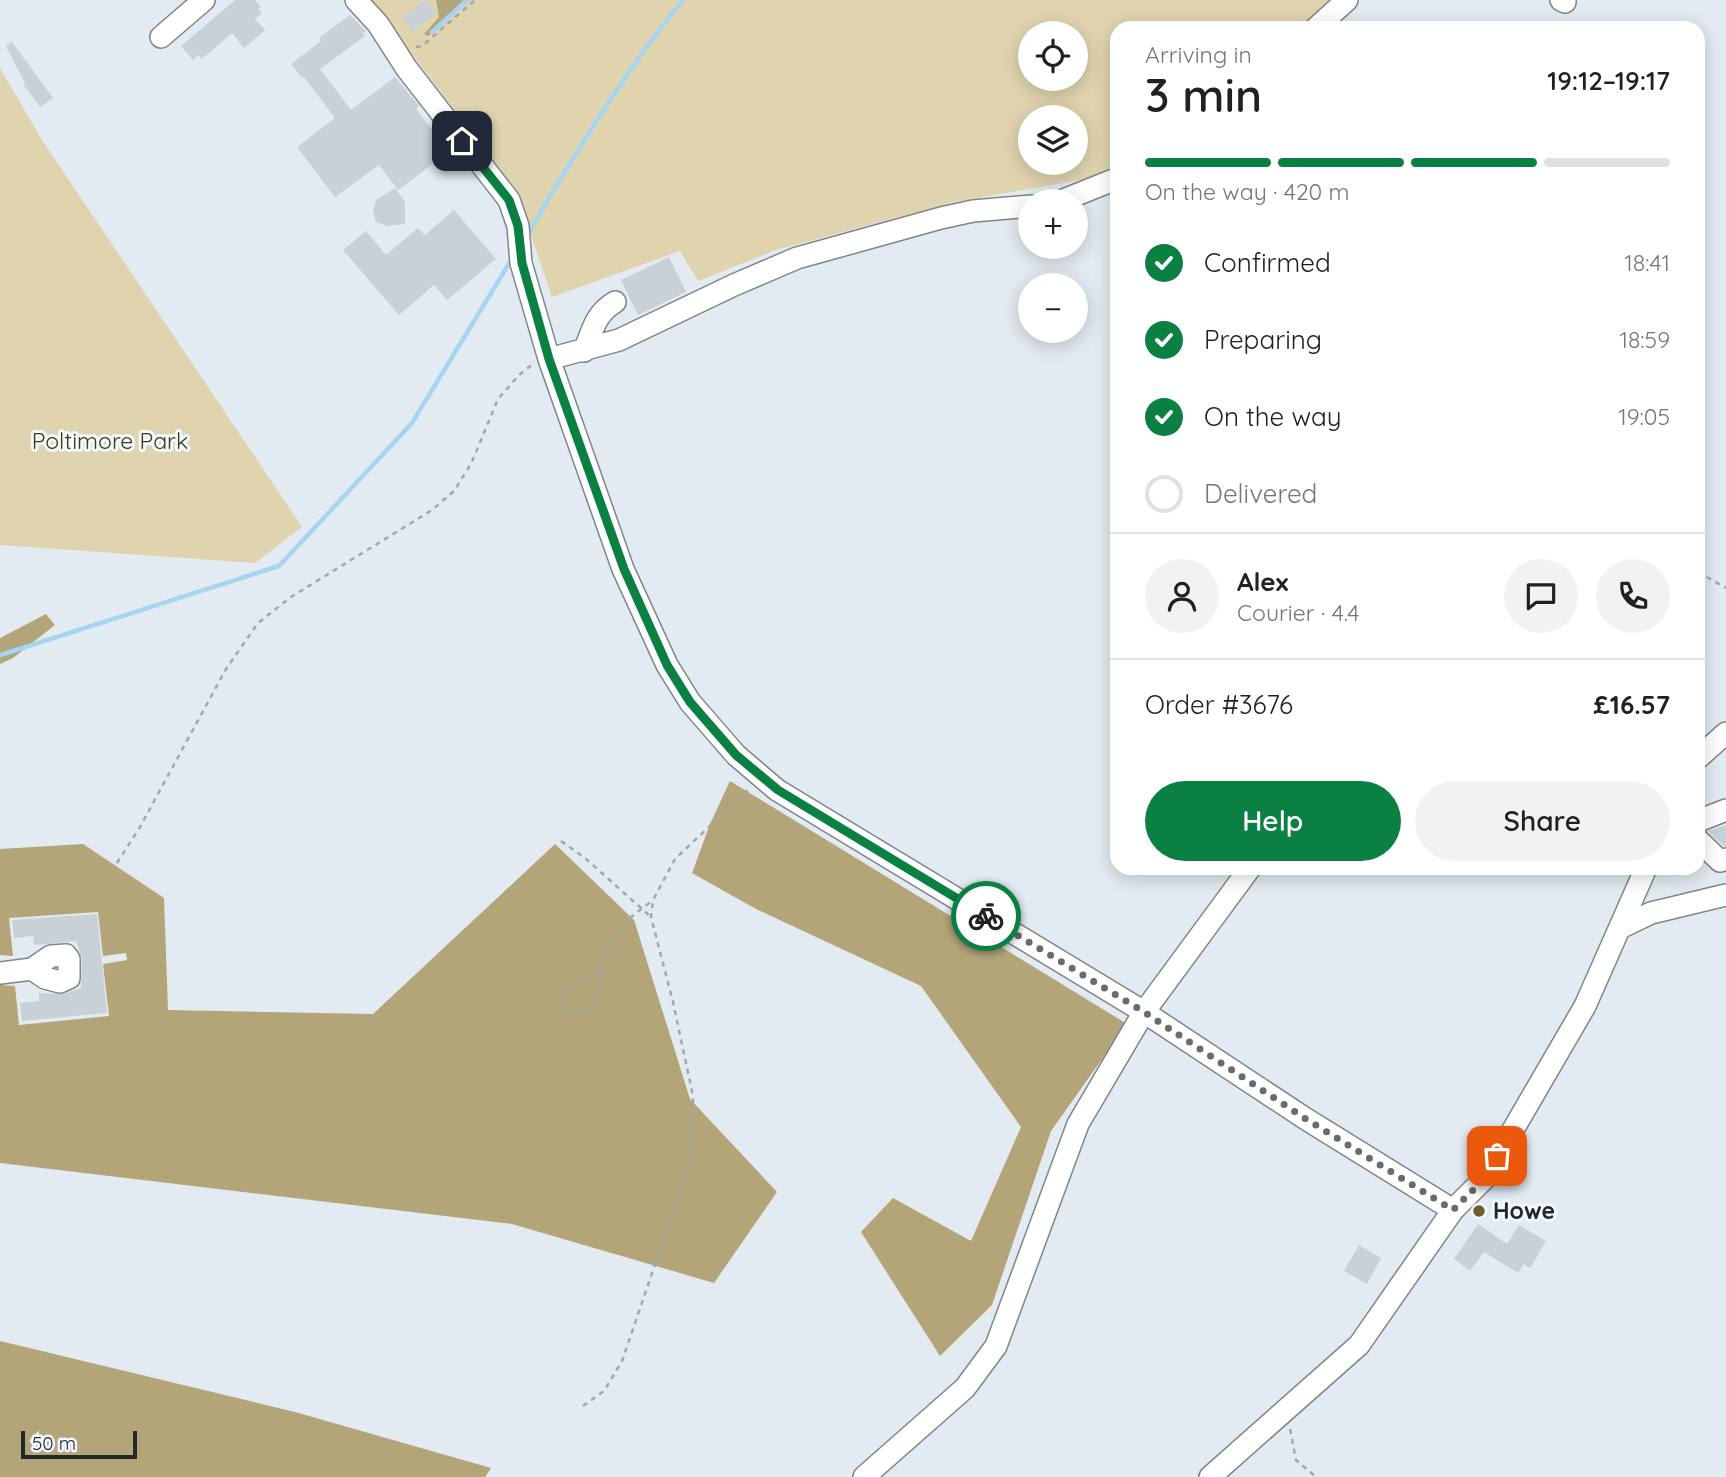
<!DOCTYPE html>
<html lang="en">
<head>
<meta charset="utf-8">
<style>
	:root { --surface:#fff; --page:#f2f2f2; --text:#202124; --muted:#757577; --line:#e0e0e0; --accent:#0b8043 }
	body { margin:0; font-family:Quicksand,sans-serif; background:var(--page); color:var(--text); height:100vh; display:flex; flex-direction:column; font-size:26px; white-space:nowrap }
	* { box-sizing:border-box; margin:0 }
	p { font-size:23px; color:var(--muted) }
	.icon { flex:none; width:38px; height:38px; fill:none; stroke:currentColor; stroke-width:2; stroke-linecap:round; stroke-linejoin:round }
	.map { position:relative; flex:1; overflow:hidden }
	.sheet { position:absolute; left:1110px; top:21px; width:595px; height:854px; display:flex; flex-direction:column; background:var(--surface); border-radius:21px; box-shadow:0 4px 18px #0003 }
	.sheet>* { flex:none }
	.controls { position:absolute; left:1018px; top:21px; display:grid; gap:14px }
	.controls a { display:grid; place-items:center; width:70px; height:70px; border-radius:50%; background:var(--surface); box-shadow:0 4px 18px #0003; font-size:35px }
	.scale { position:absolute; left:21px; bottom:18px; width:116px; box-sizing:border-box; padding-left:7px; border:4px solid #25282b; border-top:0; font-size:19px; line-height:24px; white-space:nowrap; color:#25282b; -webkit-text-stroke:5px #eff9fe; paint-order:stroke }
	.pin { position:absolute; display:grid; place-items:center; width:60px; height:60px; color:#fff; margin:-30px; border-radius:14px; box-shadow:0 4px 10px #0006 }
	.courier { position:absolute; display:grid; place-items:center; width:70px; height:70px; margin:-35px; border:5px solid #0b8043; border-radius:50%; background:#fff; color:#222; box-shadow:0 2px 9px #0007 }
	.overview em { font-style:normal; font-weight:600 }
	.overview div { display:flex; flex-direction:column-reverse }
	.overview { display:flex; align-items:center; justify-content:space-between; height:119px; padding:0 35px }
	h1 { font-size:46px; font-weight:600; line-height:52px }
	.bar { display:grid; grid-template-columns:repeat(4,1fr); gap:10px 7px; align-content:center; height:84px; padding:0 35px }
	.bar i { height:9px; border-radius:5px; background:var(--line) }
	.bar .selected { background:var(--accent) }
	.bar p { grid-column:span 4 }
	.line { display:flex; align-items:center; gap:18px; padding:0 35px; border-top:2px solid var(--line) }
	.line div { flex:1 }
	.round { display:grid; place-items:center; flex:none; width:74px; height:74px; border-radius:37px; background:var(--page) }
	ol { padding:0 35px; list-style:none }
	li { display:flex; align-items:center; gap:21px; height:77px }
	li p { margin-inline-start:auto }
	li .icon { padding:7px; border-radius:50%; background:var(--accent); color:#fff; stroke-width:4 }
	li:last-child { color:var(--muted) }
	li i { width:38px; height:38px; border:4px solid var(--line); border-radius:50% }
	.primary-button { display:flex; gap:14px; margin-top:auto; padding:14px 35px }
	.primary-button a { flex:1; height:80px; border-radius:42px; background:var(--accent); color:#fff; font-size:28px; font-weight:600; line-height:80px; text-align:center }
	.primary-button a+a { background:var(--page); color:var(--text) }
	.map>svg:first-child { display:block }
	.green { fill:#e0d4af; fill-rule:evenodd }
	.forest { fill:#b4a579 }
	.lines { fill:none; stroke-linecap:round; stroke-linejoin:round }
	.stream { stroke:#a5d5f0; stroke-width:4.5 }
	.building { fill:#c8d1d6 }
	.minor-casing { stroke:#7d868b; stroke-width:24 }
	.path { stroke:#a1a8ad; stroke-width:2.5; stroke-dasharray:5 5; stroke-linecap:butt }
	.minor { stroke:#fff; stroke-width:21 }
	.done { stroke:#676c70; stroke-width:7; stroke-dasharray:0 12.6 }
	.route { stroke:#0b8043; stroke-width:9 }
	.poi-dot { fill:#6d5e2c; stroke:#eff9fe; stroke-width:2.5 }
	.labels { text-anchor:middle; stroke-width:6; stroke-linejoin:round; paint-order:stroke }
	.park-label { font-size:23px; fill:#423712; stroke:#eff9fe }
	.poi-label { font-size:23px; font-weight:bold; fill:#25282b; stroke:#eff9fe; text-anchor:start }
</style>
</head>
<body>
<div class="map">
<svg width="1726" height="1477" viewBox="0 0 1726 1477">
	<rect width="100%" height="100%" fill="#e2ebf1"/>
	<path class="green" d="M367,0h968l-32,28h-187v137l-30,14 -127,22 -180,48 -81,32 -18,-30 -128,46 -37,-109 -122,-158zM1031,33h45v46h-45zM1031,117h45v46h-45z
		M0,68l42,72 260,387 -47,36 -255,-18z"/>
	<path class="forest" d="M436,0h34l-42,36 -4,-2 15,-17z
		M46,614l9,11 -42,33 -13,6v-26z
		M730,781l397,243 -76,107 -59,174 -52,51 -79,-124 32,-34 78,43 50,-114 -100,-141 -165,-77 -64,-36 18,-49z
		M83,844l81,54 4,112 205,4 182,-170 79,76 56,179 87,93 -63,91 -202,-59 -512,-61v-178l15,1 4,39 90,-9 -6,-52 24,-4 -1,-7 -23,3 -5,-44 -89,6 4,38 -13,-1v-106z
		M0,1341l295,71 196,56 -6,9h-485z"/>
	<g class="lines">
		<path class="stream" d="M432,32l35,-32
			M527,235c49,-82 96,-162 156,-235
			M0,655l279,-89 133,-143 101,-166"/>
	</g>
	<path class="building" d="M235,0h20l6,7 -3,2 4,4 -7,6 10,11 -21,18 -12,-15 -30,26 -4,-4 -5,5 -12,-14z
		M425,0l12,12 -24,20 -11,-13z
		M350,15l16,16 -3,2 2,3 -45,33 31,41 44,-33 24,29 -3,3 33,43 -51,38 -19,-25 -44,32 -38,-50 38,-29 -31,-41 -2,1 -11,-14 30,-23 -2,-3z
		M12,42l41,56 -13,9 -17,-23 2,-1 -19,-37z
		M395,188l10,14v22l-17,2 -12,-4 -3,-11 3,-11z
		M454,210l42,49 -49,41 -13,-15 -35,30 -56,-65 23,-19 20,24 32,-27 7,7z
		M669,257l17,35 -48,23 -17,-35z
		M1726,825v21h-2l-16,-15z
		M97,914l10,99 -85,8 -2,-18 19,-2v-8l25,1 17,-6 1,-29 -6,-18 -42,4 -1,-9 -19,2 -2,-18z
		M1478,1224l29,20 12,-19 27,16 -16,27 -6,-4 -6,9 -34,-21 -14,19 -16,-12z
		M1359,1245l22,13 -14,26 -23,-13z"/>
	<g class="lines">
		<defs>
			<path id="minor" d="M356,0l22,24 29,45 102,131 9,26 3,37 28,96 74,210 44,96 23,37 46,53 41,35 367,222 162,107 147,91
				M1561,0l4,2
				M1316,28l31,-28
				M161,37l43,-37
				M1061,201l55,-22
				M584,351c9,-21 11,-37 31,-49
				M549,359l70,-19 115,-55 63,-27 144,-40 32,-7 58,-5
				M1698,758l28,-25
				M1698,821l28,-11
				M1698,840l22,21 6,-2
				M1620,928l31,-15 75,-18
				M0,973l32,-4 19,-13 15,-1 3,4v19l-9,4 -15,-4 -13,-9
				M864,1477l101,-89 31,-42 82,-222 66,-112 106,-144
				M1210,1477l149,-132 94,-135 32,-32 100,-172 61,-138"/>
		</defs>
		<use href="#minor" class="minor-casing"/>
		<path class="path" d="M416,47l6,-1 53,-46
			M1698,572l28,16
			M561,841l24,17 66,59
			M117,863l23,-36 86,-158 32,-46 33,-26 141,-87 22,-19 17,-27 27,-65 21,-24 14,-11
			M599,971c-14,11 -35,8 -36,30l5,10c10,7 19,5 27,-4l8,-51 23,-35 27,-21
			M583,1406l21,-15 18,-30 67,-196 4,-25v-44l-20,-94 -22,-85 2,-17 22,-41 74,-70
			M1290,1429l6,31 20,17"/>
		<use href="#minor" class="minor"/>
	</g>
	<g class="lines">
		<path class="done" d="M986,916l158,96 162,107 147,91 32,-32 12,-22"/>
		<path class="route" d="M462,141l47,59 9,26 4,37 27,96 75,210 43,96 23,37 46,53 42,35 208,126"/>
	</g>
	<circle class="poi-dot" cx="1479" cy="1211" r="7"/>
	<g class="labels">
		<g class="park-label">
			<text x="110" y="449">Poltimore Park</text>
		</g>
		<g class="poi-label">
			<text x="1493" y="1219">Howe</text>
		</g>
	</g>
</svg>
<div class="controls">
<a><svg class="icon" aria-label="locate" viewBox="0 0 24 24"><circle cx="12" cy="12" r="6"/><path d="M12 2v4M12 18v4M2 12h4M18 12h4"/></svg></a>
<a><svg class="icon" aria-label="layers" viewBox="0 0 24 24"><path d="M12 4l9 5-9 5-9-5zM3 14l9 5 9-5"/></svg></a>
<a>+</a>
<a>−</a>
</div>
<div class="scale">50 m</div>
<div class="pin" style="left:1497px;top:1156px;background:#ea580c"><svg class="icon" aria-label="bag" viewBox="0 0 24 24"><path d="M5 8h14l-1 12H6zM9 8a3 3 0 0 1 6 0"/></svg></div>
<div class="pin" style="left:462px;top:141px;background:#1f2937"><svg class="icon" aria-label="home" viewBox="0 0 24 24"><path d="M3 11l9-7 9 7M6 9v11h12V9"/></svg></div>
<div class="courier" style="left:986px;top:916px"><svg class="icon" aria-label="bike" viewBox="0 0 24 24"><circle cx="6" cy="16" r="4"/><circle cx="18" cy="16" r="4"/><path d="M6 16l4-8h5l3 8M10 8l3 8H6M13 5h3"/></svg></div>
<section class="sheet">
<div class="overview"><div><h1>3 min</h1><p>Arriving in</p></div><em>19:12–19:17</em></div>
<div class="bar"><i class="selected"></i><i class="selected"></i><i class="selected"></i><i></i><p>On the way · 420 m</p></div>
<ol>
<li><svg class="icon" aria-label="check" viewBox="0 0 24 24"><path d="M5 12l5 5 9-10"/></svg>Confirmed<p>18:41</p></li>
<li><svg class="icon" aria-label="check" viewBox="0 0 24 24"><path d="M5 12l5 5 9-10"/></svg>Preparing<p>18:59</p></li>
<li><svg class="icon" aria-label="check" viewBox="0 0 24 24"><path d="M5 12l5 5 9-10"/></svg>On the way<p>19:05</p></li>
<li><i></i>Delivered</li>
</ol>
<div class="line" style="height:126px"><a class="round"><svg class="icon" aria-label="person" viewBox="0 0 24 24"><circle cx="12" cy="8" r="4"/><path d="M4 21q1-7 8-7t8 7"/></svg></a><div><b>Alex</b><p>Courier · 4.4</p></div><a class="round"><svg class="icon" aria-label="chat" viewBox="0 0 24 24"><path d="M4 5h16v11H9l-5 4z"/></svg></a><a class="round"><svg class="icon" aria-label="phone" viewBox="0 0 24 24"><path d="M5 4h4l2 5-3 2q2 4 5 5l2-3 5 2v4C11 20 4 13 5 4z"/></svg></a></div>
<div class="line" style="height:91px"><div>Order #3676</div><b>£16.57</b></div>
<div class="primary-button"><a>Help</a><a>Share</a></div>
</section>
</div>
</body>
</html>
